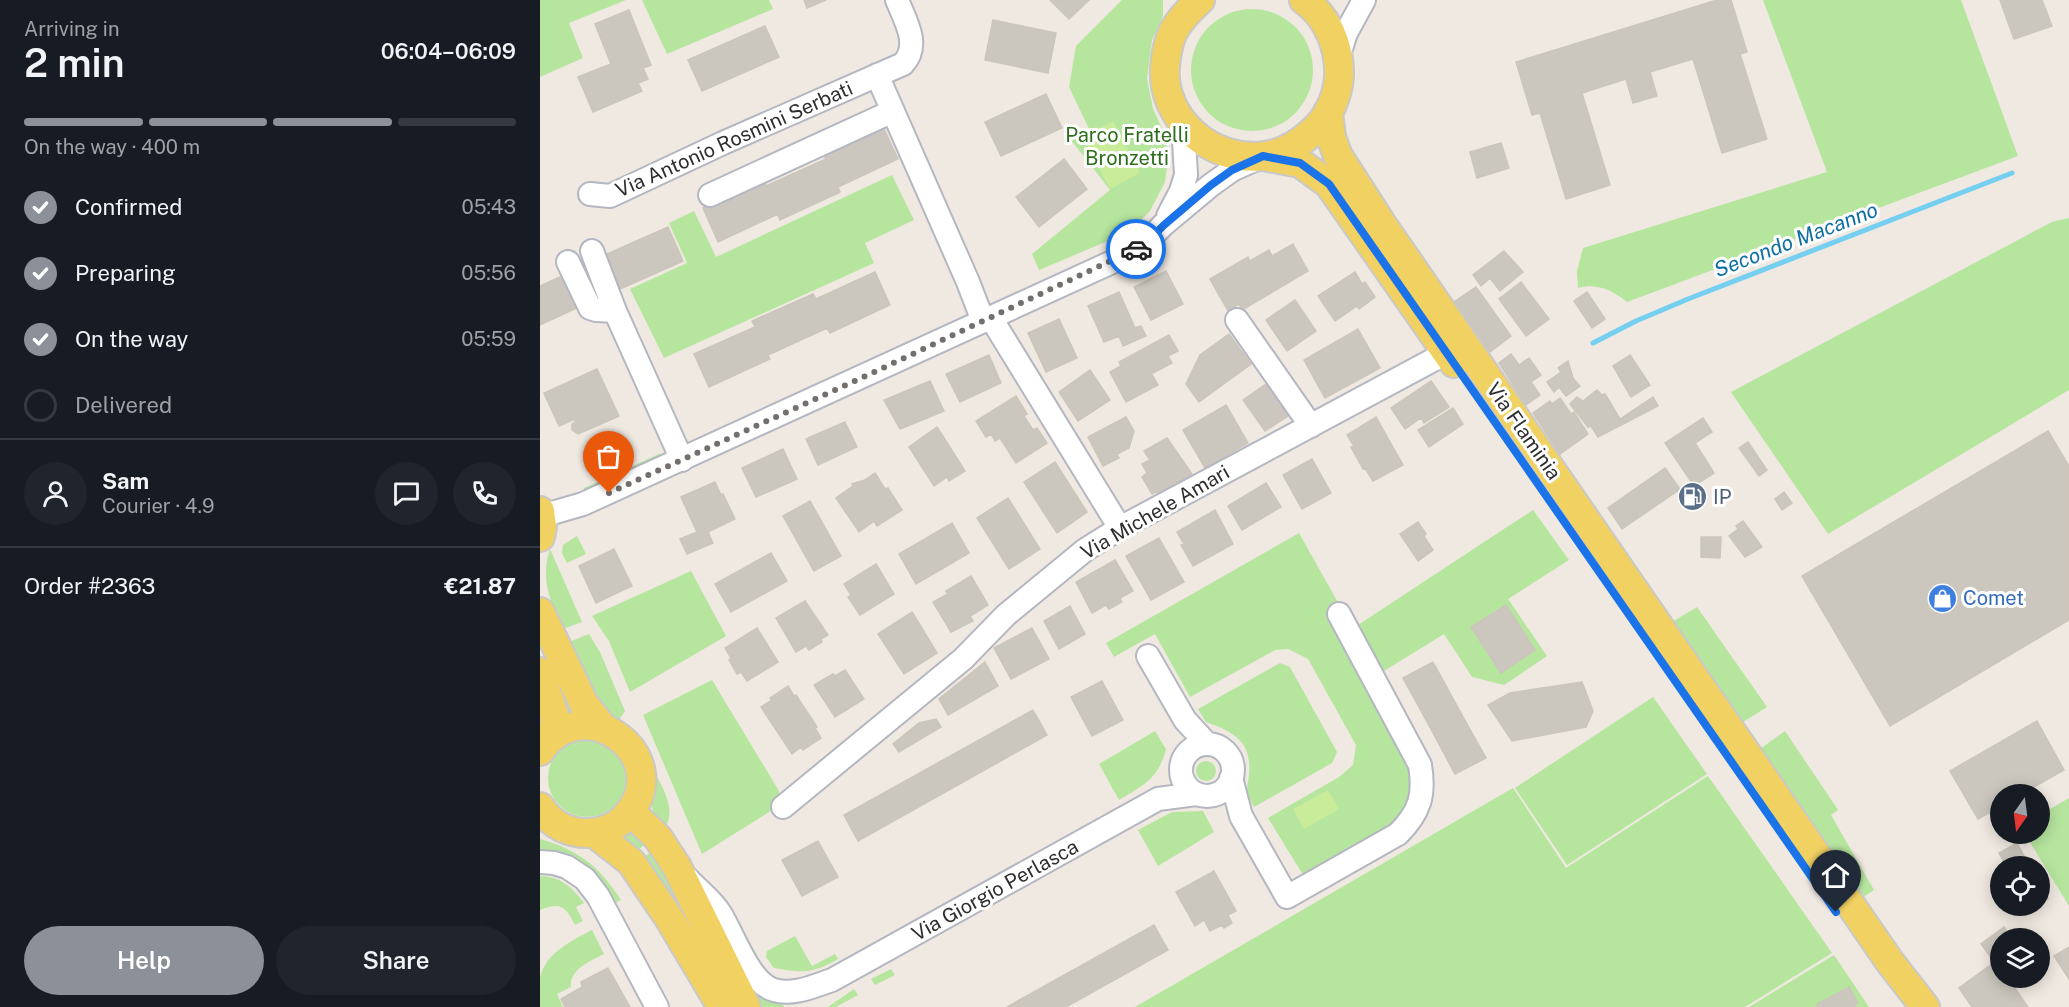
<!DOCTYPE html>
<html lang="en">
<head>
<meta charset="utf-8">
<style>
	:root { --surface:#171b24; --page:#20242c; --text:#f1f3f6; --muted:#9ea1a6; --line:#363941; --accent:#8c9099 }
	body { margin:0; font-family:"Public Sans",sans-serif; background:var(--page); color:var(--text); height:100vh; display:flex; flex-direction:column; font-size:22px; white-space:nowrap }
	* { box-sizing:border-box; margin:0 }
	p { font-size:20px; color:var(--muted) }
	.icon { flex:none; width:33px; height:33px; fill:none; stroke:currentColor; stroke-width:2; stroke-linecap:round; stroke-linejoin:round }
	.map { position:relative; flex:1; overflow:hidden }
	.drawer { display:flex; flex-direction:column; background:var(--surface); width:540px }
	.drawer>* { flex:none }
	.needle { width:39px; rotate:194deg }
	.fabs { position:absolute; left:1450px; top:784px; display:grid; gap:12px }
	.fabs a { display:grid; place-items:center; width:60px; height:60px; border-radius:50%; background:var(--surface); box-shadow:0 3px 15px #0003; font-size:30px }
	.pin { position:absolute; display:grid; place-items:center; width:51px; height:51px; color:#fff; margin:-62px -26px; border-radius:50% 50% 50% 0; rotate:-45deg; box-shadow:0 0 6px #0007 }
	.pin .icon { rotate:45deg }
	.courier { position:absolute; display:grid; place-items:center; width:60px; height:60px; margin:-30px; border:4px solid #1a73e8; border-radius:50%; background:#fff; color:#222; box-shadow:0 2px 8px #0007 }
	.overview em { font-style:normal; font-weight:600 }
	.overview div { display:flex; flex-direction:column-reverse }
	.overview { display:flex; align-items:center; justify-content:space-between; height:102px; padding:0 24px }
	h1 { font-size:39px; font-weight:600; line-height:45px }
	.bar { display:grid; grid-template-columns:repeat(4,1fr); gap:9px 6px; align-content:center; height:72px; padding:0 24px }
	.bar i { height:8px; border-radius:4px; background:var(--line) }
	.bar .on { background:var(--accent) }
	.bar p { grid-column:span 4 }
	.line { display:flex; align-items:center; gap:15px; padding:0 24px; border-top:2px solid var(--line) }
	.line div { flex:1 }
	.round { display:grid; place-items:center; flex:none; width:63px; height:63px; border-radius:32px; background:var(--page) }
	ol { padding:0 24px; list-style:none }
	li { display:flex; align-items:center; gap:18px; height:66px }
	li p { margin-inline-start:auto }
	li .icon { padding:6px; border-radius:50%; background:var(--accent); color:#fff; stroke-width:4 }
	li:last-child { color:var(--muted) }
	li i { width:33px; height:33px; border:3px solid var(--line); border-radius:50% }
	.primary-button { display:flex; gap:12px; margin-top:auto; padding:12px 24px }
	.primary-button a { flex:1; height:69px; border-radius:36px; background:var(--accent); color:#fff; font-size:24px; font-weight:600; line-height:69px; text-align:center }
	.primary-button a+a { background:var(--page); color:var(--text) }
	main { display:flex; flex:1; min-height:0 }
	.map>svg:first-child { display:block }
	.green { fill:#b6e59e }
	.pitch { fill:#c9ec9a }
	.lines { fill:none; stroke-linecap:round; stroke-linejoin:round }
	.stream { stroke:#75cff0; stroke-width:5 }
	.building { fill:#cbc7bf; stroke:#cbc5ba; stroke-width:1.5 }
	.minor-casing { stroke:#b4b7c1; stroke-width:26 }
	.major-casing { stroke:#c9c9c9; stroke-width:32 }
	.minor { stroke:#fff; stroke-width:22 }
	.major { stroke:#f2d163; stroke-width:28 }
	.done { stroke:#726f6d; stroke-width:6; stroke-dasharray:0 10.8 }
	.route { stroke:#1a73e8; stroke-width:8 }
	.labels { text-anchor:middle; stroke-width:6; stroke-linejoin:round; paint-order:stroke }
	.park-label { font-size:20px; fill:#2c6e1b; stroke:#fff }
	.street-label { font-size:20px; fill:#2e2e2e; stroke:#fff }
	.service-label { font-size:20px; fill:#4e5e75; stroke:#fff; text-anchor:start }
	.shop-label { font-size:20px; fill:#366cbe; stroke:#fff; text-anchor:start }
	.water-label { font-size:21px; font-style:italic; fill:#0d6fa3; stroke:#fff }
</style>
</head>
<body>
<main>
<section class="drawer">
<div class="overview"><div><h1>2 min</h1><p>Arriving in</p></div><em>06:04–06:09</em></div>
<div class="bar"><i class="on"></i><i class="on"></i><i class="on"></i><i></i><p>On the way · 400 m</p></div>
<ol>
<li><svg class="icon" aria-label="check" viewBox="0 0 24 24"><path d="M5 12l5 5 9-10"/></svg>Confirmed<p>05:43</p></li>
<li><svg class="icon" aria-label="check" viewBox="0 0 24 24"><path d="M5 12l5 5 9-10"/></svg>Preparing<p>05:56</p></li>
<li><svg class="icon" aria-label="check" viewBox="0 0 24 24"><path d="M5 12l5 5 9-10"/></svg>On the way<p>05:59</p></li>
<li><i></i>Delivered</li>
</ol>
<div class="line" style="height:108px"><a class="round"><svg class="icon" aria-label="person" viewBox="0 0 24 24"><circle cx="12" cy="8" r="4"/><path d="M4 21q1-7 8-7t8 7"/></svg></a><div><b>Sam</b><p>Courier · 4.9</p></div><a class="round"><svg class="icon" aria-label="chat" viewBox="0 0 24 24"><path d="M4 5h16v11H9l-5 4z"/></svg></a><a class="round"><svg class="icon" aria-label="phone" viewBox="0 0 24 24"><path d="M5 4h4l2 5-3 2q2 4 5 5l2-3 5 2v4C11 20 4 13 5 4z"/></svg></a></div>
<div class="line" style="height:78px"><div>Order #2363</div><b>€21.87</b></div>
<div class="primary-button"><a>Help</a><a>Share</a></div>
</section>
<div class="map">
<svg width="1529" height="1007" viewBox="0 0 1529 1007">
	<rect width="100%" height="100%" fill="#efe9e1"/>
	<path class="green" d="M0,0h86l-57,23 14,35 -43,19z
		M102,0h127l4,9 -106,45z
		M582,0h41v16l-11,24 -5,38 6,31 12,26 3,24 -3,23 -15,29 -21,21 -90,38 -7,-16 78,-64 -39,-50 19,-9 -21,-44 7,-41z
		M1223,0h198l57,156 -391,146c-16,-12 -29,-19 -49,-14l-1,-17 6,-23 244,-76z
		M651 70a61 61 0 1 1 122 0a61 61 0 1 1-122 0Z
		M352,175l22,45 -49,23 9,20 -210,95 -34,-69 57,-26 -18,-40 25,-12 22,46z
		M1529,218v172l-241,144 -97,-142 321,-170z
		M121,453l-2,4 -75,37v-6z
		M993,510l36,50 -61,39 39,57 -43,29 -32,-8 -28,-43 -65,40 -24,-47z
		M759,533l41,73 -13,9 84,151 -1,38 -18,26 -87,48 -37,-60 71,-41 14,-12 3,-20 -48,-86 -20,-10 -13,1 -85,47 -35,-63 -41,23 -8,-14z
		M37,536l9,18 -19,9 -5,-10 1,-8z
		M10,549l32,73 -19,7c-13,-29 -23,-49 -13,-80z
		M151,571l35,65 -96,56 -21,-51 -17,-25z
		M1157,607l70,100 -24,15 -71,-100z
		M49,634l11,18 25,59 -6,9h-5l-13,-12 -32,-66z
		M740,663l10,4 47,85 -5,11 -78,44 -8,-14c9,-42 1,-57 -40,-71l-8,-13z
		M172,680l67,111v11l-10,10 -67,42 -59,-139z
		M1113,697l54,77 -140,91 -52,-77z
		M615,731l11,18c-7,29 -23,37 -47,51l-20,-36z
		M1245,731l53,79 -7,5 43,75 -12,8 -102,-149z
		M8 778a39 39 0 1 1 78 0a39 39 0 1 1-78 0Z
		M656 771a10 10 0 1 1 20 0a10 10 0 1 1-20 0Z
		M113,769c8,16 22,37 14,55l-5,4c-15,-18 -11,-37 -9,-59z
		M1168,776l124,177 -87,54h-610l378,-219 53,80z
		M1529,798v108l-44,-72h15v-19z
		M663,811l11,21 -56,34 -20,-36 34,-18z
		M93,828l12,16 -7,6 -14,-14z
		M0,839c39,11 59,27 81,61l-8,4c-20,-33 -30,-52 -73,-54z
		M111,852l17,24 46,91 -70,-110z
		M0,876c20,0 33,12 44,27l-8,4 7,14 -8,4c-10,-19 -14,-23 -35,-15z
		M52,930l12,24c-13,7 -35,15 -33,33l-14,7 6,13h-23c0,-9 0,-20 0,-29 5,-25 33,-38 52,-48z
		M255,936l17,30 23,-12 3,5c-26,15 -35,14 -64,9l-8,-11 1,-6z
		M1294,955l35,52h-120z
		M195,957l45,41 4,9h-26z
		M351,969l4,6 -20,10 -4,-6z
		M314,989l4,6 -22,12h-8z"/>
	<path class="pitch" d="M573,121l27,52 -30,16 -28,-52z
		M788,790l11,19 -35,20 -11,-20z"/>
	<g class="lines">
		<path class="stream" d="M1053,343l43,-22 52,-22 324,-126"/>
	</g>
	<path class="building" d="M264,0h22l-19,8z
		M510,0h39l-20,19z
		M1177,0h14l16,52 -7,2 27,85 -45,14 -29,-94 -43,13 7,24 -24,7 -7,-24 -44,14 28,92 -44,14 -26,-86 -8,2 -16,-53z
		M1460,0h42l10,26 -38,13z
		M89,10l22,55 -8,3 5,11 -10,4 4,8 -49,21 -15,-35 33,-13 -16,-40z
		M453,20l63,13 -8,40 -63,-13z
		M225,26l14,31 -77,34 -14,-31z
		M506,94l16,34 -61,28 -16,-34z
		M343,127l15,32 -60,28 2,5 -60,28 -2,-6 -60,28 -15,-34 60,-27 3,5 60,-27 -3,-5z
		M961,143l8,25 -32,10 -7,-26z
		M524,159l23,30 -48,38 -23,-30z
		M128,227l15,34 -63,28 -15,-34z
		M753,244l15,27 -66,39 -3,-6 -11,7 -18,-32 38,-22 2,4 19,-11 3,6z
		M964,251l19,21 -23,19 -10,-13 -9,8 -8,-11z
		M626,271l17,33 -32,16 -17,-33z
		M335,272l15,33 -60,28 -3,-5 -59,27 2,4 -61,28 -15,-33 61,-27 -3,-6 61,-27 3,5z
		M815,272l7,12 3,-2 10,15 -16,12 -2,-3 -22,15 -17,-25z
		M24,275l15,32 -39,18v-39z
		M981,282l28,37 -23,17 -27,-37z
		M936,287l35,49 -21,16 -36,-50z
		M579,292l16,36 6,-2 5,10 -23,10 -4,-10 -15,6 -16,-36z
		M1047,292l18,27 -13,9 -18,-27z
		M755,300l21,31 -29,20 -21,-31z
		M519,319l18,39 -31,14 -18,-39z
		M818,329l22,39 -55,30 -21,-38z
		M689,334l22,30 -52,38 -13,-18 14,-29z
		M629,335l9,16 -10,5 4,7 -19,10 -5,-5 10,17 -32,17 -16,-30 11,-6 -2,-4z
		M971,354l8,11 10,-7 12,17 -10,7 9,13 -14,10 -27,-42z
		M449,355l12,28 -41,19 -14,-28z
		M1090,355l20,30 -19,12 -18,-31z
		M1028,361l5,17 7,8 -14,10 -7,-9 -5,5 -7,-10 14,-10 -3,-4z
		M57,369l22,47 -41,18 -6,-4v-6l4,-3 -1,-2 -16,7 -15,-33z
		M550,370l20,30 -32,21 -19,-29z
		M390,381l14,30 -44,18 -16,-29z
		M891,381l18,26 -25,16 -3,-5 -16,11 -14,-21z
		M729,382l22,32 -26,17 -22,-31z
		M1057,390l5,5 3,-1 15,25 33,-22 5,9 -60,31 -7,-11 -3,1 -18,-23 7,-7 6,4z
		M476,396l11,18 -3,2 9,14 4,-2 10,15 -31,20 -16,-25 -5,3 -4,-7 -5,3 -10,-16z
		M1020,398l11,16 3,-2 14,22 -28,20 -27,-41 17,-12 2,3z
		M686,405l22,38 -43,25 -22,-38z
		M913,408l10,16 -34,23 -11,-17z
		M586,417l8,14 -5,17 -12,6 2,4 -16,8 -15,-29z
		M836,417l27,48 -30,16 -8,-13 -2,1 -12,-22 3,-1 -7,-11z
		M1163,418l9,14 -17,11 19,30 -20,13 -29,-43z
		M305,422l12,25 -39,18 -12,-26z
		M397,427l28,44 -16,10 -2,-4 -13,9 -25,-39z
		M1508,431l21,35v154l-179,106 -88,-150z
		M627,438l25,36 -33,20 -2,-3 -5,3 -10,-17 5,-4 -5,-9 8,-4 -6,-9z
		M1208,442l19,28 -8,6 -20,-28z
		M243,449l14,30 -41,18 -14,-29z
		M772,459l19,34 -29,16 -19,-34z
		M515,462l32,50 -30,21 -33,-51z
		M1125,468l15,21 -58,40 -14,-21z
		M335,473l10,16 3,-1 14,22 -25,16 -3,-5 -15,11 -23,-34 17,-12 -1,-2 13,-4z
		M175,482l6,13 2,-1 12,25 -27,13 5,11 -26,11 -7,-15 17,-7 -16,-35z
		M726,483l15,24 -39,23 -14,-24z
		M1244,492l8,11 -10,7 -7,-11z
		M468,498l32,51 -31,20 -32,-51z
		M270,501l31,55 -27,15 -31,-55z
		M675,510l18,34 -40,22 -12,-21 3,-1 -7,-12z
		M1203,521l19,26 -17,10 -16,-21 9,-7 -2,-3z
		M878,522l8,12 -2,2 9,14 -15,11 -18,-27z
		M412,523l17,30 -53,31 -17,-30z
		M1161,537h20l-1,21 -19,-1z
		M619,538l25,44 -33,18 -25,-44z
		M74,549l18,37 -36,17 -17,-37z
		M231,553l16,28 -56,31 -16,-28z
		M575,560l18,31 -13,7 2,4 -13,7 -3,-4 -14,8 -16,-31z
		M336,564l18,30 -34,21 -12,-18 3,-2 -7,-11z
		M431,576l17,29 -18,11 3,5 -22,11 -18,-30 15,-8 -2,-3z
		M265,601l23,34 -7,4 1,3 -13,8 -3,-4 -10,6 -20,-34z
		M966,605l29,45 -34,23 -30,-46z
		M530,606l15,28 -26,15 -15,-28z
		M372,612l25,41 -33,21 -26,-40z
		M217,628l21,34 -31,19 -6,-9 -4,2 -8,-14 2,-2 -6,-10z
		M492,628l17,31 -38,20 -17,-31z
		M445,662l13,24 -50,29 -9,-16z
		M893,662l29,53 -30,16 -29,-53z
		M305,670l19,29 -29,18 -21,-32 19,-11 2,2z
		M562,681l21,39 -31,16 -21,-39z
		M1042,682l11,29 -7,16 -74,14 -24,-36 22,-12z
		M248,686l6,10 2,-1 21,32 -2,1 6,10 -18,12 -2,-3 -9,7 -31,-47 11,-7 -2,-2z
		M493,710l14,25 -189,106 -14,-26z
		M922,715l24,43 -31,16 -23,-43z
		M396,719l5,8 -42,25 -6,-8 26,-21z
		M1497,721l27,49 -44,25h-19v11l-23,13 -28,-48z
		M278,841l20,36 -36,19 -20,-36z
		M1477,843l13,24h-23l-8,-14z
		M674,871l22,40 -8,4 4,8 -8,5 -2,-3 -12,6 -6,-11 -9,6 -19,-34z
		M1500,884l8,15 -8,4z
		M614,925l14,25 -102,57h-59z
		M1464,927l8,12h-11v14l-9,6 -11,-15z
		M1529,947v32l-15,-23z
		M1456,961l5,7v10h7l20,29h-56l-13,-19z
		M68,968l22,39h-65l-4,-8 21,-12 -1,-5z
		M1309,987l9,16 -4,1 2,3h-38l-1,-3z"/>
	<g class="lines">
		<defs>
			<path id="minor" d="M798,58l8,-25 18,-33
				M337,75l91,207 15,39
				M50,194l20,2 113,-53 180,-79c18,-19 2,-44 -6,-64
				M170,195l183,-84
				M628,216l13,-25 5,-16 -3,-52
				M52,251l23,60 67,149
				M28,262l22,46 6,2 19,1
				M451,318l129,210
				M697,320l74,106
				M2,516l41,-12 538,-246 25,-15 17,-18 48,-40 21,-15 31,-14
				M608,656l37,64 22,24
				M641 770a26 26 0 1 1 52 0a26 26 0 1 1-52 0Z
				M691,778l10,38 46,81 111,-63c22,-22 27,-39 22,-69l-81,-151
				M243,807l180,-148 43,-44 79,-65 35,-22 326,-175
				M0,862l14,1 13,4 18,12 13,17 59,111
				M148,879c10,11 24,21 32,34 13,20 29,70 54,77 19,6 40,-4 58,-10l326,-181 38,-5"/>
			<path id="major" d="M660,0c-11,10 -20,19 -27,32 -5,10 -7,23 -8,35 -4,52 47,96 99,89 18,-2 34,-11 48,-24 16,-13 26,-36 27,-56 1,-29 -11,-59 -35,-76
				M788,112l3,25 7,19 43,67 509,739 35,45
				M723,156l37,7 29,21 125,179
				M0,511l2,16 -2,10
				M0,612l44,92 19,24
				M0,672l15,46 -2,19
				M0,751c44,-65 137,7 87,64 -9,11 -23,17 -37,18 -20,1 -39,-8 -50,-26
				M90,811l28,27 19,29 69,140
				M54,833l37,29 38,56 53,89"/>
		</defs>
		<use href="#minor" class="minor-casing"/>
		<use href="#major" class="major-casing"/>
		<use href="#minor" class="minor"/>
		<use href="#major" class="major"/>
	</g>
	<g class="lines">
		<path class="done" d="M69,493l259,-118 268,-126"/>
		<path class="route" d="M596,249l10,-6 18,-18 47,-40 21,-15 31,-14 37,7 29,21 507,728"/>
	</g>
	<defs>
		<symbol id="fuel-disc" viewBox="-11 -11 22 22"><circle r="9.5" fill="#5c6f8a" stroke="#fff"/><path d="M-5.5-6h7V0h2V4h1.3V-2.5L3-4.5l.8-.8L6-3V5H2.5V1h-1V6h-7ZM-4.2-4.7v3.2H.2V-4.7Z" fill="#fff"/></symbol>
		<symbol id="shop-disc" viewBox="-11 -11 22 22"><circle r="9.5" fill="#3f7fe0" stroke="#fff"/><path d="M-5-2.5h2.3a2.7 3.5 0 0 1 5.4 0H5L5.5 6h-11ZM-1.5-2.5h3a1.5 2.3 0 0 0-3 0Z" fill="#fff"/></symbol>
	</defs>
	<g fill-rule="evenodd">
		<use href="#fuel-disc" x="1136" y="480" width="33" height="33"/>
		<use href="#shop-disc" x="1386" y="582" width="33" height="33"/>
	</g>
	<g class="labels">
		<g class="park-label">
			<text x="587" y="142">Parco Fratelli<tspan x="587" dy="23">Bronzetti</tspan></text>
		</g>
		<g class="street-label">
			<text transform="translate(194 139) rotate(-24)" y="7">Via Antonio Rosmini Serbati</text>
			<text transform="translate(984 431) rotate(55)" y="7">Via Flaminia</text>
			<text transform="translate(615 512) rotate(-30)" y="7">Via Michele Amari</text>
			<text transform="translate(455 890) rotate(-29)" y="7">Via Giorgio Perlasca</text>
		</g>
		<g class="service-label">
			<text x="1173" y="504">IP</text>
		</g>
		<g class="shop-label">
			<text x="1423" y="605">Comet</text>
		</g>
		<g class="water-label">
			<text transform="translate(1256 240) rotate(-21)" y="7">Secondo Macanno</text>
		</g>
	</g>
</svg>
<div class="fabs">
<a><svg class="needle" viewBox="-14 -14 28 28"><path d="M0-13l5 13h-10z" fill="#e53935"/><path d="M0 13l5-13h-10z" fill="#9ea1a6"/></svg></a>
<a><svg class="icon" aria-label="locate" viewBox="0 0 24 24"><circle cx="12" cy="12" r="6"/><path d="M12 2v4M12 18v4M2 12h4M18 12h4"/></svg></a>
<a><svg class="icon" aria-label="layers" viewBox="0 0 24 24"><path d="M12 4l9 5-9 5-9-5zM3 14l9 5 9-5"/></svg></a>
</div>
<div class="pin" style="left:69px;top:493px;background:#ea580c"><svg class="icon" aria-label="bag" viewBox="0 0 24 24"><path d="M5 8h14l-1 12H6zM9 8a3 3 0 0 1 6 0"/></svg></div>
<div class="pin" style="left:1296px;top:912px;background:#1f2937"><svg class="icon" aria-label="home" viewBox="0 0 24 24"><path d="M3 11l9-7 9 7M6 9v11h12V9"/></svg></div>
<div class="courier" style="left:596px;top:249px"><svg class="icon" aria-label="car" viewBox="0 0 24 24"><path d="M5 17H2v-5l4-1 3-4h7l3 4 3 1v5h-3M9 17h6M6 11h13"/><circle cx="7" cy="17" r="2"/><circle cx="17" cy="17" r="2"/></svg></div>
</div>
</main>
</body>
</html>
